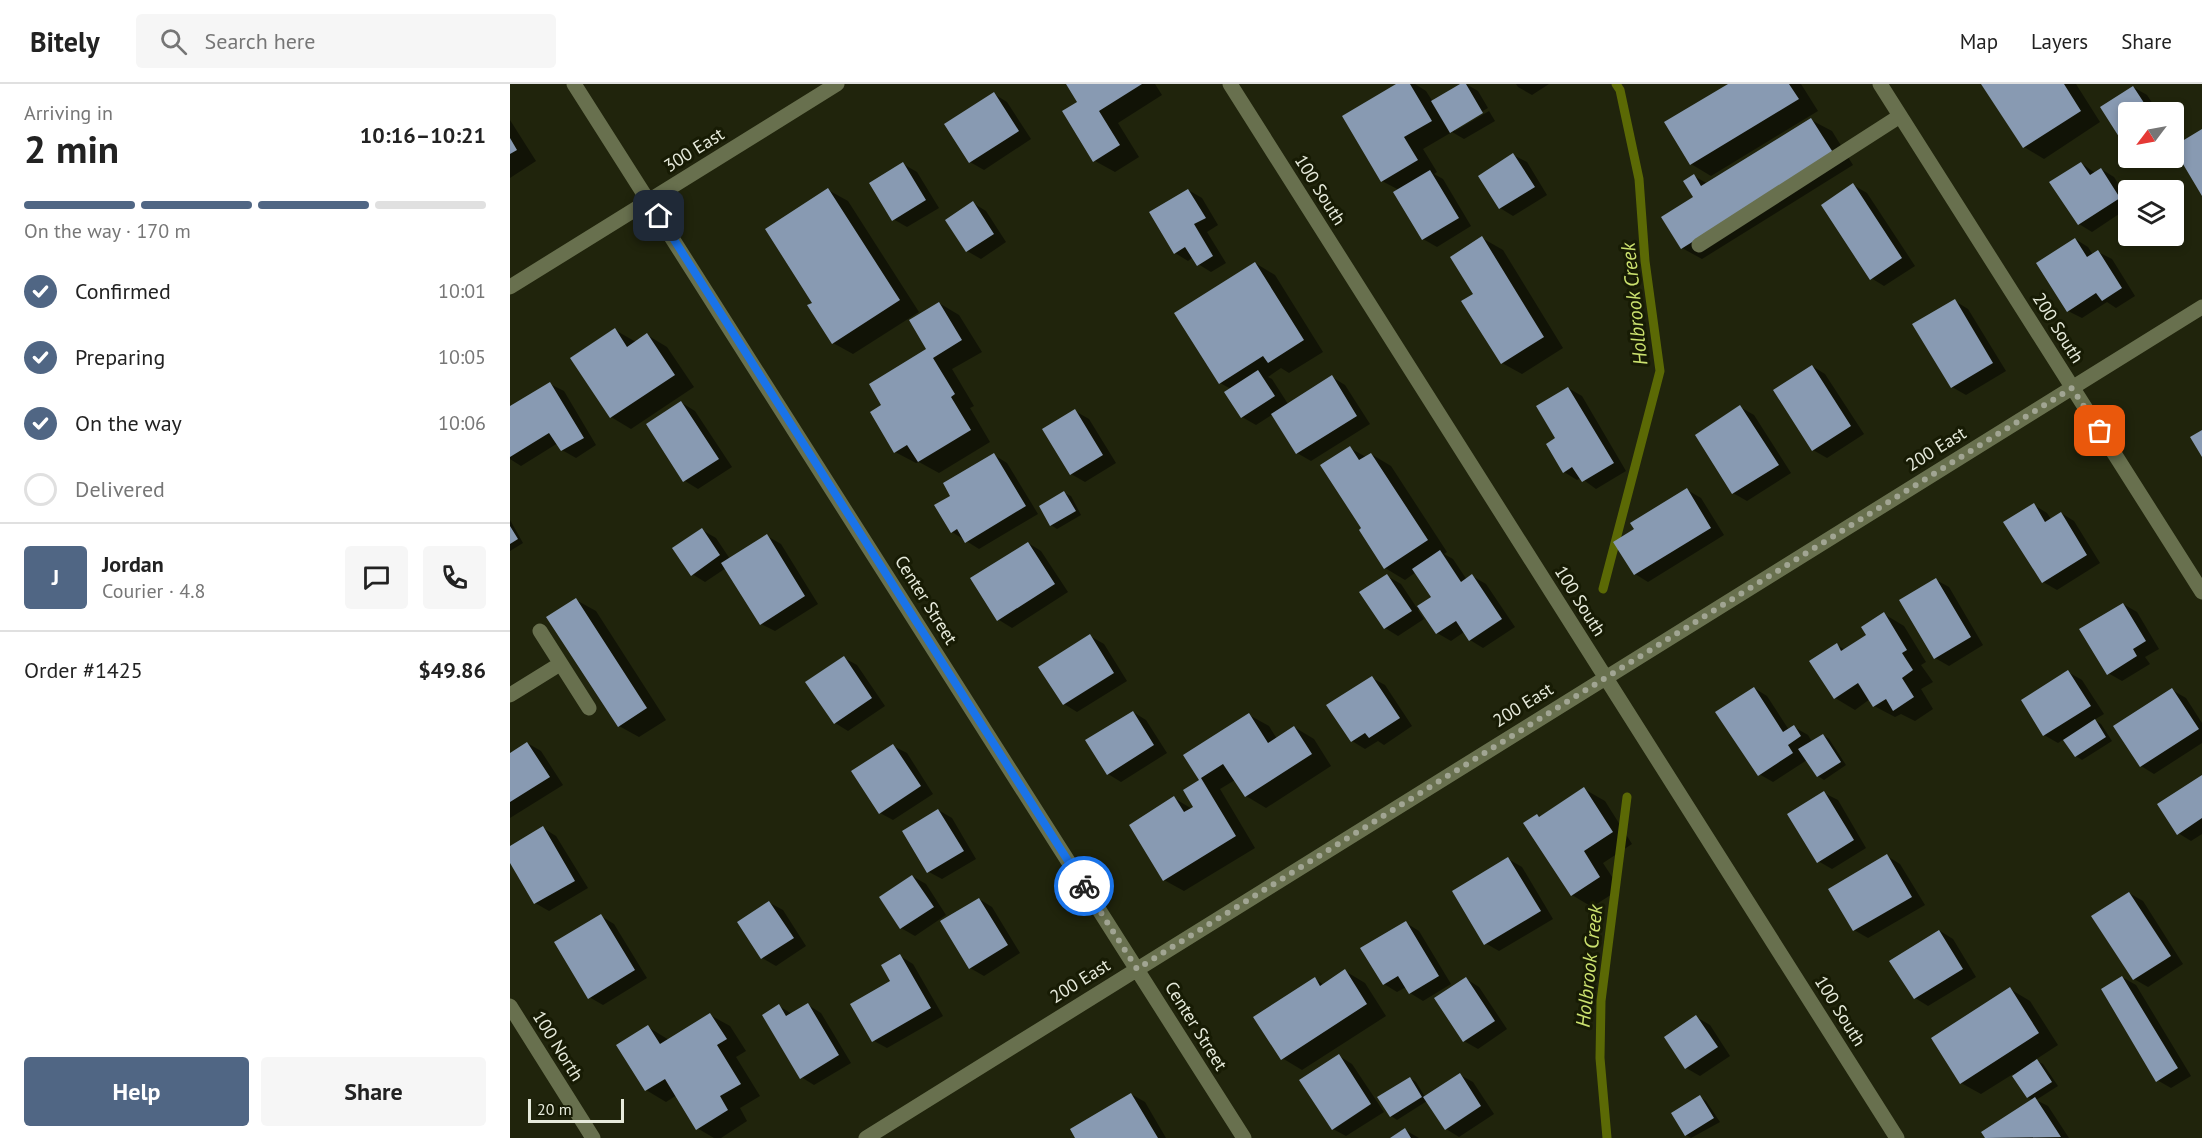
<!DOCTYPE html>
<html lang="en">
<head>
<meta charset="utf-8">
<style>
	:root { --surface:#fff; --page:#f6f6f6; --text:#222; --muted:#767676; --line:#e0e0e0; --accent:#506684 }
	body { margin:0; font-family:"PT Sans",sans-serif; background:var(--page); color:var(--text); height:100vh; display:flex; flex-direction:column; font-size:22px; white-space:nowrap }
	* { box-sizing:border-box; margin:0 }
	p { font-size:20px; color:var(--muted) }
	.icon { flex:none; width:33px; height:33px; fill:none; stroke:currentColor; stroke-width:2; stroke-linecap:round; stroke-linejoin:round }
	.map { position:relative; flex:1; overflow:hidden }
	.details { display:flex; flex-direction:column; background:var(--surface); width:510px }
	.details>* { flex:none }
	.needle { width:39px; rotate:238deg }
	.controls { position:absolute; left:1608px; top:18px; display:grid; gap:12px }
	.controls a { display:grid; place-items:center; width:66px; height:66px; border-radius:6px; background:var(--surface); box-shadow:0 3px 9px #0003; font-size:30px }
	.scale { position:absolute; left:18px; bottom:15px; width:96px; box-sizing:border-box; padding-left:6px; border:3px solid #e6eadb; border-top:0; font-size:16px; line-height:21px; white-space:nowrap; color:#e6eadb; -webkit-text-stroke:4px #171b04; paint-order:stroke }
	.pin { position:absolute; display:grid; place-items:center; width:51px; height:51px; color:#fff; margin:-26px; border-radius:12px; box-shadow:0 3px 9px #0006 }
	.courier { position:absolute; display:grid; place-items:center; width:60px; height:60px; margin:-30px; border:4px solid #1a73e8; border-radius:50%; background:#fff; color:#222; box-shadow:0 2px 8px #0007 }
	.head em { font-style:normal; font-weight:600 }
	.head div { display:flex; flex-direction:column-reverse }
	.head { display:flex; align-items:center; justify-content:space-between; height:102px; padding:0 24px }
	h1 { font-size:39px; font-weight:600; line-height:45px }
	.bar { display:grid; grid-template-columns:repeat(4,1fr); gap:9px 6px; align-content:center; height:72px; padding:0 24px }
	.bar i { height:8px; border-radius:4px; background:var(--line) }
	.bar .active { background:var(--accent) }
	.bar p { grid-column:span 4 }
	.line { display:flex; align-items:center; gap:15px; padding:0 24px; border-top:2px solid var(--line) }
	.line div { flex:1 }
	.round { display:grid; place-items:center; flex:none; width:63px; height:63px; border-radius:6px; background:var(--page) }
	ol { padding:0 24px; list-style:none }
	li { display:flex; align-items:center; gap:18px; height:66px }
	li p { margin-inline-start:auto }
	li .icon { padding:6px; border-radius:50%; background:var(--accent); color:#fff; stroke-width:4 }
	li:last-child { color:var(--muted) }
	li i { width:33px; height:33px; border:3px solid var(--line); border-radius:50% }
	.action { display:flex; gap:12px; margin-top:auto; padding:12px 24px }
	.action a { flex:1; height:69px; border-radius:6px; background:var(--accent); color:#fff; font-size:24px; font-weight:600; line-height:69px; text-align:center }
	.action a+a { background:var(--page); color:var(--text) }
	header { display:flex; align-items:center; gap:36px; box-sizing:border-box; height:84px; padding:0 30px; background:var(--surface); border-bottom:2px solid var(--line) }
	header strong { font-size:28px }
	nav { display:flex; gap:33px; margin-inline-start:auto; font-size:21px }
	.search { width:420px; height:54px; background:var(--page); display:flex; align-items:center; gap:15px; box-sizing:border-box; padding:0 21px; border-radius:6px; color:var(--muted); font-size:22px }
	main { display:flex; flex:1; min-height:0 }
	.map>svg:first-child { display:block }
	.shadow { fill:#0007 }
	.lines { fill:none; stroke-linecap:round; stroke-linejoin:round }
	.stream { stroke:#5b6905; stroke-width:9 }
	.building { fill:#889ab2 }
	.minor { stroke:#68704e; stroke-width:15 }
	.done { stroke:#a1a593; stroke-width:6; stroke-dasharray:0 10.8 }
	.route { stroke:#1a73e8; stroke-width:8 }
	.labels { text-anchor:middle; stroke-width:6; stroke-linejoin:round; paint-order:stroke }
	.street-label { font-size:18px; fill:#e6eadb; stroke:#171b04 }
	.water-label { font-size:20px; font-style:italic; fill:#cce26f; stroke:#171b04 }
</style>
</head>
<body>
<header>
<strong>Bitely</strong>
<div class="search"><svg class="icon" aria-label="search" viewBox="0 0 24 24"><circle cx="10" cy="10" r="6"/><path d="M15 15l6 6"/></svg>Search here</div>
<nav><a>Map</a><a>Layers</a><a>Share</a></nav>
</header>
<main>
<section class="details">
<div class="head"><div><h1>2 min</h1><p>Arriving in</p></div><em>10:16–10:21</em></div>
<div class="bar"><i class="active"></i><i class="active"></i><i class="active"></i><i></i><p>On the way · 170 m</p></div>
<ol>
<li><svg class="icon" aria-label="check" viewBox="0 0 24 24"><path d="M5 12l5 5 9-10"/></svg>Confirmed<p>10:01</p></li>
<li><svg class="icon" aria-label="check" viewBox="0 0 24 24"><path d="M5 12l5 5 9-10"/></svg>Preparing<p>10:05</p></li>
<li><svg class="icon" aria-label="check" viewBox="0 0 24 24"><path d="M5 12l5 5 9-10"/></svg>On the way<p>10:06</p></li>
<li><i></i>Delivered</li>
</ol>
<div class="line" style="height:108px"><b class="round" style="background:var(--accent);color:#fff">J</b><div><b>Jordan</b><p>Courier · 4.8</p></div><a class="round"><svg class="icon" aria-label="chat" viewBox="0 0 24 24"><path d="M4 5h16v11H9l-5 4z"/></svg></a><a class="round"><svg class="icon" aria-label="phone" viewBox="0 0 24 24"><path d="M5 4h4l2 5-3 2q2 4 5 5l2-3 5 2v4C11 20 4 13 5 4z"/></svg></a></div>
<div class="line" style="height:78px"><div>Order #1425</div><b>$49.86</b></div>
<div class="action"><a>Help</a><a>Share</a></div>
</section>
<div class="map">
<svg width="1692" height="1054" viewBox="0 0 1692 1054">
	<rect width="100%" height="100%" fill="#20240c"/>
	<path class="shadow" d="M557,0h88l7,11 -44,28 21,34 -24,15 -20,-11 -16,-59z
		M889,0h16l11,7 7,11 30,-18h3l12,7 10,17 -33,19v4l34,-20 6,10 -31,18 -12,-7 -29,17 14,23 -3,2 9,5 28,47 -34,21 -14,-8 -24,-49 -17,-9z
		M1006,0h33l-17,11 -14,-8z
		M1220,0h71l17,27 -107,65 -20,-12z
		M1473,0h93l24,38 -56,37 -20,-12z
		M1623,3l14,8 11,17h-30v36l-25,-41z
		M484,10l13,8 24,37 -47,31 -14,-8z
		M0,36l26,41 -26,17z
		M1301,36l21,11 21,34 -151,94 -20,-11 13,-51 -1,-21 14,8z
		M1003,71l14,7 20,33 -34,21 -13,-8z
		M1629,74h13l-6,3z
		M1571,79l14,10 6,-4 13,8 14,23v8l-36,24 -13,-8z
		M393,80l14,8 22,36 -32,19 -14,-8z
		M1343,101l14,8 48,73 -31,20 -13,-8z
		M318,106l20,11 71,111 -66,42 -20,-11z
		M678,106l14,8 16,27 -11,7 19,31 -15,9 -13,-8 -5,-7 -5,4 -13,-8z
		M463,119l13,8 20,31 -25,17 -14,-8z
		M972,154l21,12 60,98 -41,26 -20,-11 -27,-69z
		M1565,155l13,8 5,8 5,-3 14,7 23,37 -19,12 -9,-6 -25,16 -14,-7z
		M745,179l20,12 48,77 -34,21 -8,-5 -13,9 4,2 16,25 44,-27 13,8 25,39 -59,37 -14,-8 -24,-39 -17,11 -14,-8 -16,-25 5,-3 -11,-6z
		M1445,217l13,8 38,62 -40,24 -14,-8z
		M429,219l20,12 23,37 -30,17 22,37 -4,2 20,34 -51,31 -20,-11 -3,1 -21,-11 -12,-46 45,-57z
		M105,246l21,12 11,-7 20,12 27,40 -63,42 -20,-12z
		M1302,282l13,8 39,60 -37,24 -14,-8z
		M40,300l14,7 32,54 -20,13 -14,-8 -4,-7 -37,23 -11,-7v-52z
		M1058,304l14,8 44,75 -30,18 -15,-11 -4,2 -13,-8 -6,-33z
		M172,319l13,8 37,56 -34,22 -13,-8 -37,-56z
		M1230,323l14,8 37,58 -44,28 -14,-8z
		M565,327l14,8 27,44 -31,19 -14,-8z
		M840,364l16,9 5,-3 20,12 56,86 -3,2 9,5 14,21 5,-4 14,8 29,43 -32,21 -13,-8 -6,-8 -13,9 -14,-8 -16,-24 -3,1 6,9 -26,17 -13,-8 2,-52 14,8 16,24 16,-11 -17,-25 -11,8 -20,-12 -22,-39z
		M484,371l13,8 31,51 -59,35 -27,-17v-36z
		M1177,406l14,8 23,37 -76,47 -13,-8 1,-44z
		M554,409l7,3 10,19 -24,14 -6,-4z
		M1524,421l13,8 4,6 10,-6 13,8 26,42 -43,27 -14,-8 -37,-59z
		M0,436l13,23 -13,8z
		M192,446l14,8 14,21 37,-23 14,8 37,60 -43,27 -14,-7 -35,-56 -21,14 -13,-8z
		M518,459l13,8 27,41 -56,36 -13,-8z
		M1426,496l13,7 34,58 -34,21 -14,-8z
		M66,516l20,11 70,109 -27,17 -20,-11z
		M1613,520l14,8 22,37 -14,8 5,7 -28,17 -14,-8z
		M1374,530l20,12 22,36 -5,3 12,17 -12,7 12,20 -18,12 -14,-7 -6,3 -21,-11 -4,-7 -15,11 -20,-12 2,-53 8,5 23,-14z
		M580,552l14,8 23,37 -50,31 -13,-8z
		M334,574l13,7 28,41 -37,25 -13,-8z
		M1558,588l14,8 22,34 -10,6 7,4 11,17 -30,19 -6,-4 -12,-17 -6,4 -14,-8z
		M862,594l13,7 27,41 -28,19 -6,-4 -13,8 -13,-8z
		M1244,604l13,8 22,34 5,-3 14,8 4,7 11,-7 6,4 17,26 -22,15 -6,-4 -11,-16 -34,22 -14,-8z
		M1662,606l14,8 16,25v20l-48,31 -13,-8z
		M623,628l13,8 21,33 -46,29 -13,-8z
		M739,631l20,11 8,13 17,-12 20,12 17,27 -65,42 -20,-12 -11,-16 -15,9 35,59 -71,43 -20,-11 10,-82 18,11 3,-2 6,-26 -16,-25z
		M17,659l14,8 22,34 -53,33v-64z
		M383,662l14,7 26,41 -40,26 -13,-7z
		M1692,693v57l-11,7 -13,-8z
		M1074,705l21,12 27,43 -29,19 17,26 -28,18 -20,-12 -35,-80 4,2z
		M1314,709l14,7 28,48 -34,21 -14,-8z
		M428,726l14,8 24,41 -34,20 -13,-7z
		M33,744l13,8 32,52 -39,23 -14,-8 -25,-43v-13z
		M1377,772l13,8 25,41 -57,33 -14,-8 -24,-40z
		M998,775l14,8 31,52 -54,32 -14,-8z
		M402,792l14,8 20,31 -31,21 -14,-8z
		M1619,809l14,8 40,63 -35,23 -14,-8z
		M469,815l13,8 28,46 -36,23 -14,-8z
		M260,819l13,7 23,36 -30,20 -14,-8z
		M91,832l13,8 33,54 -44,27 -14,-8z
		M896,839l13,8 32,53 -28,17 -13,-8 -4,-6 -9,5 -13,-8z
		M1430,847l13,8 23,38 -48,29 -13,-8z
		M390,872l13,8 30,52 -56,32 -13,-7z
		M835,887l20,12 21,33 -84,54 -20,-12 33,-79 9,6z
		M1612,893l14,8 55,91 -20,12 -14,-8z
		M956,895l13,8 28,42 -29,20 -14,-8z
		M1500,905l20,12 28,44 -23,15 8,4 15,22 -22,14 12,6 21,32h-82l-4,-6 50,-32 -5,-3 -15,-23 -32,20 -20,-11z
		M298,921l13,8 30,50 -37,22 -13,-8 -22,-71 13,8z
		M200,931l20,11 16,25 -10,6 24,39 -20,12 7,13 -26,17h-7l-17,-10 -20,-33 -11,7 -20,-12 2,-63 21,13z
		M1186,933l14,8 20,31 -30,20 -14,-8z
		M829,972l13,8 32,48 -38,24 -13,-7z
		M950,991l13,7 21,32 -35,23 -13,-8 -19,-28 -30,19 -6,-4 19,-38 6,4 9,15z
		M621,1010l14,8 21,36h-90z
		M1190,1013l6,4 14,21 -29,16 -5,-3z
		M895,1046l14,8h-27z"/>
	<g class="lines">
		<path class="stream" d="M1093,505l57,-218 -15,-110 -6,-82 -19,-89 -4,-6
			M1097,1054l-7,-80 1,-57 26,-204"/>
	</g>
	<path class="building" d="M556,0h76l-43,27 21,34 -27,17 -31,-51 15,-9z
		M886,0h14l22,37 -28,16 14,23 -37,22 -39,-66z
		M950,0h6l17,29 -33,20 -19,-32z
		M1218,0h61l10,15 -109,66 -26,-43z
		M1471,0h83l17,27 -58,37z
		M1623,2l17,26h-22v39l-28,-44z
		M484,8l25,39 -50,32 -25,-39z
		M1301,34l23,36 -153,95 -20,-32 32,-20 -10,-16 11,-7 7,12z
		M1692,45v67l-28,-47v-3z
		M0,54l7,12 -7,4z
		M1003,69l22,34 -36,22 -21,-33z
		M393,78l23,38 -34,21 -23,-38z
		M1571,78l9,13 11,-7 19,30 -42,27 -29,-43z
		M920,86l29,48 -37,22 -29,-48z
		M1343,99l49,75 -32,22 -49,-75z
		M318,104l72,112 -68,44 -25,-39 5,-2 -47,-74z
		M678,105l18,29 -12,6 19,32 -16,10 -12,-19 -11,7 -25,-42z
		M463,117l21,33 -28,18 -21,-32z
		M972,152l62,101 -43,27 -40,-63 12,-7 -23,-37z
		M1565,154l12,19 11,-7 24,38 -20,13 -6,-8 -29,19 -31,-49z
		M745,178l49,78 -36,23 -5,-7 -44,28 -45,-71z
		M1445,215l38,64 -42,25 -39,-64z
		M429,218l23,38 -29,18 22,36 -4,3 20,33 -53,32 -11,-17 -13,8 -24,-41 11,-7 -12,-21 57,-35 -17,-29z
		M105,244l12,19 20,-14 28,42 -65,43 -40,-60z
		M1302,281l39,61 -39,25 -39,-61z
		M748,286l17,26 -34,22 -17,-26z
		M822,291l25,41 -61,38 -25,-40z
		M40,298l34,56 -23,13 -12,-18 -39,24v-51z
		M1058,303l46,76 -32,19 -10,-15 -9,6 -17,-29 9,-6 -19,-32z
		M171,317l38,58 -36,23 -37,-58z
		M1230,321l39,60 -47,29 -37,-59z
		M565,325l28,46 -33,20 -28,-46z
		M1692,346v27l-12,-20z
		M840,362l9,14 12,-7 57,87 -44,29 -25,-39 2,-2 -41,-63z
		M484,369l32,53 -61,37 -8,-14 -6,4 -17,-28 16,-9 -7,-13z
		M1177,404l24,40 -77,47 -21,-33 21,-13 -4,-6z
		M554,407l12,20 -26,15 -11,-20z
		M1524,419l11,19 16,-10 26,43 -45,28 -39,-61z
		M0,442l8,13 -8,5z
		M192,444l18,27 -29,21 -19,-28z
		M257,450l38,62 -45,29 -39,-62z
		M518,458l27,42 -58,37 -27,-43z
		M930,466l21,32 11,-8 30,45 -33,22 -13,-20 -20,13 -19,-28 14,-9 -19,-28z
		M877,490l25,37 -28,18 -25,-37z
		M1426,494l35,59 -37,22 -35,-59z
		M66,514l71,110 -29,19 -72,-110z
		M1613,519l23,38 -13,8 4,7 -30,19 -28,-46z
		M1374,528l23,38 -5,3 11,17 -11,8 12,19 -21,14 -7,-12 -13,8 -15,-24 -24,16 -25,-38 28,-18 4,8 25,-16 -5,-8z
		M580,550l24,39 -51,32 -25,-38z
		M334,572l28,42 -38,26 -29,-42z
		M1558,586l23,36 -48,30 -22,-36z
		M862,592l28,42 -31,20 -4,-5 -14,9 -25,-37z
		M1244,603l29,45 11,-7 7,11 -13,9 5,8 -35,23 -43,-64z
		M1662,604l27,41 -59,38 -27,-41z
		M623,627l21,34 -47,30 -22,-35z
		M739,629l19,30 26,-17 18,28 -67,43 -22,-33 -22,14 35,58 -73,45 -34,-56 45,-29 10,16 9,-5 -10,-17 16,-10 -16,-25z
		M1585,635l11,18 -31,20 -12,-17z
		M1313,650l18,28 -24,15 -19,-28z
		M17,658l23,35 -40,25v-49z
		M383,660l28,42 -42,28 -28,-43z
		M1692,691v43l-25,17 -20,-31z
		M1074,703l29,45 -29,19 16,26 -29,19 -48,-73 14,-9 2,3z
		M1314,707l30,49 -37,23 -30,-49z
		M428,725l26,42 -37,22 -25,-42z
		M33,742l32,55 -41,23 -24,-41v-17z
		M1377,770l25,43 -59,34 -25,-42z
		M998,773l33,54 -57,34 -32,-54z
		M402,791l22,32 -34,22 -21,-32z
		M1619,808l42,64 -38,24 -42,-64z
		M469,814l29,47 -39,24 -29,-48z
		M259,817l25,37 -33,21 -24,-37z
		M91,830l34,56 -47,29 -34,-57z
		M896,837l33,55 -30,18 -11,-18 -15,9 -23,-37z
		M1429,846l24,39 -49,30 -25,-38z
		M390,870l31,54 -59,34 -22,-38 40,-23 -9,-16z
		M835,885l22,35 -86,56 -28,-43 62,-40 5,9z
		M1612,892l56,92 -22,14 -55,-93z
		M956,893l29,44 -32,21 -29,-44z
		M1500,903l29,46 -79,51 -29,-46z
		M298,919l31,52 -39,24 -38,-64 17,-11 7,12z
		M200,929l17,26 -10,6 24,39 -21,12 8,14 -32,20 -31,-51 -20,12 -29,-46 32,-20 12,19z
		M1186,931l22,32 -33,22 -21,-32z
		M829,970l32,50 -39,26 -33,-50z
		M1527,975l15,23 -25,16 -15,-22z
		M950,989l21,33 -36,24 -22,-33z
		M900,993l12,20 -32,20 -13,-20z
		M621,1009l27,45h-83l-5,-9z
		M1190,1011l14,23 -29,18 -14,-23z
		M1525,1013l26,40 -76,1 -4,-6z
		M895,1044l6,10h-21z"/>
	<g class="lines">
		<path class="minor" d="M64,0l670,1054
			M720,0l667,1054
			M1370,0l322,508
			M1189,161l201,-129
			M0,203l327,-203
			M30,547l49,77
			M0,611l50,-31
			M0,922l83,132
			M356,1054l1336,-831"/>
	</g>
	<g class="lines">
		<path class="done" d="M574,802l53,83 935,-581 28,43"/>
		<path class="route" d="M149,132l425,670"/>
	</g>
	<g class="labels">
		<g class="street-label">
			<text transform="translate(184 66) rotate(-32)" y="6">300 East</text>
			<text transform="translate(810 106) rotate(58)" y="6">100 South</text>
			<text transform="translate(1548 244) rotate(58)" y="6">200 South</text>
			<text transform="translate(1426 365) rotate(-32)" y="6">200 East</text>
			<text transform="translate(416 516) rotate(58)" y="6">Center Street</text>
			<text transform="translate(1070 517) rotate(58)" y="6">100 South</text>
			<text transform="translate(1013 621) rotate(-32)" y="6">200 East</text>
			<text transform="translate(570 897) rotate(-32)" y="6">200 East</text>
			<text transform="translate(1330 927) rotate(58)" y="6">100 South</text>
			<text transform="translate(686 942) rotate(58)" y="6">Center Street</text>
			<text transform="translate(48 962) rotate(58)" y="6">100 North</text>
		</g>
		<g class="water-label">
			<text transform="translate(1124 220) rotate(-96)" y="7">Holbrook Creek</text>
			<text transform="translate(1079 882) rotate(-84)" y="7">Holbrook Creek</text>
		</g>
	</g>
</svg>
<div class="controls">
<a><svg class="needle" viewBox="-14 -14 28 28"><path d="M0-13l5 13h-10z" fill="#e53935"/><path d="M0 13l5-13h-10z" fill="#767676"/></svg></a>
<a><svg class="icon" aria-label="layers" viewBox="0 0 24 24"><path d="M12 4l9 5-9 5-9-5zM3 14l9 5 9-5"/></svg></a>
</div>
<div class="scale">20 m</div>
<div class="pin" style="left:1590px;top:347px;background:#ea580c"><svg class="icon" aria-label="bag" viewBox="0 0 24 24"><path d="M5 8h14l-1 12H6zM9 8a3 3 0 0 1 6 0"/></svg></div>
<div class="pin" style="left:149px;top:132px;background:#1f2937"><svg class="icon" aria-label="home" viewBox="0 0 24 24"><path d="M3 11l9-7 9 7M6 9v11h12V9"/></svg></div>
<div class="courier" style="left:574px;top:802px"><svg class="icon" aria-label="bike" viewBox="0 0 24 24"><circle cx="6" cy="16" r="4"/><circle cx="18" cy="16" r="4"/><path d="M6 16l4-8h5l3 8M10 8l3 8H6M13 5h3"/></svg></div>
</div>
</main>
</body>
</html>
